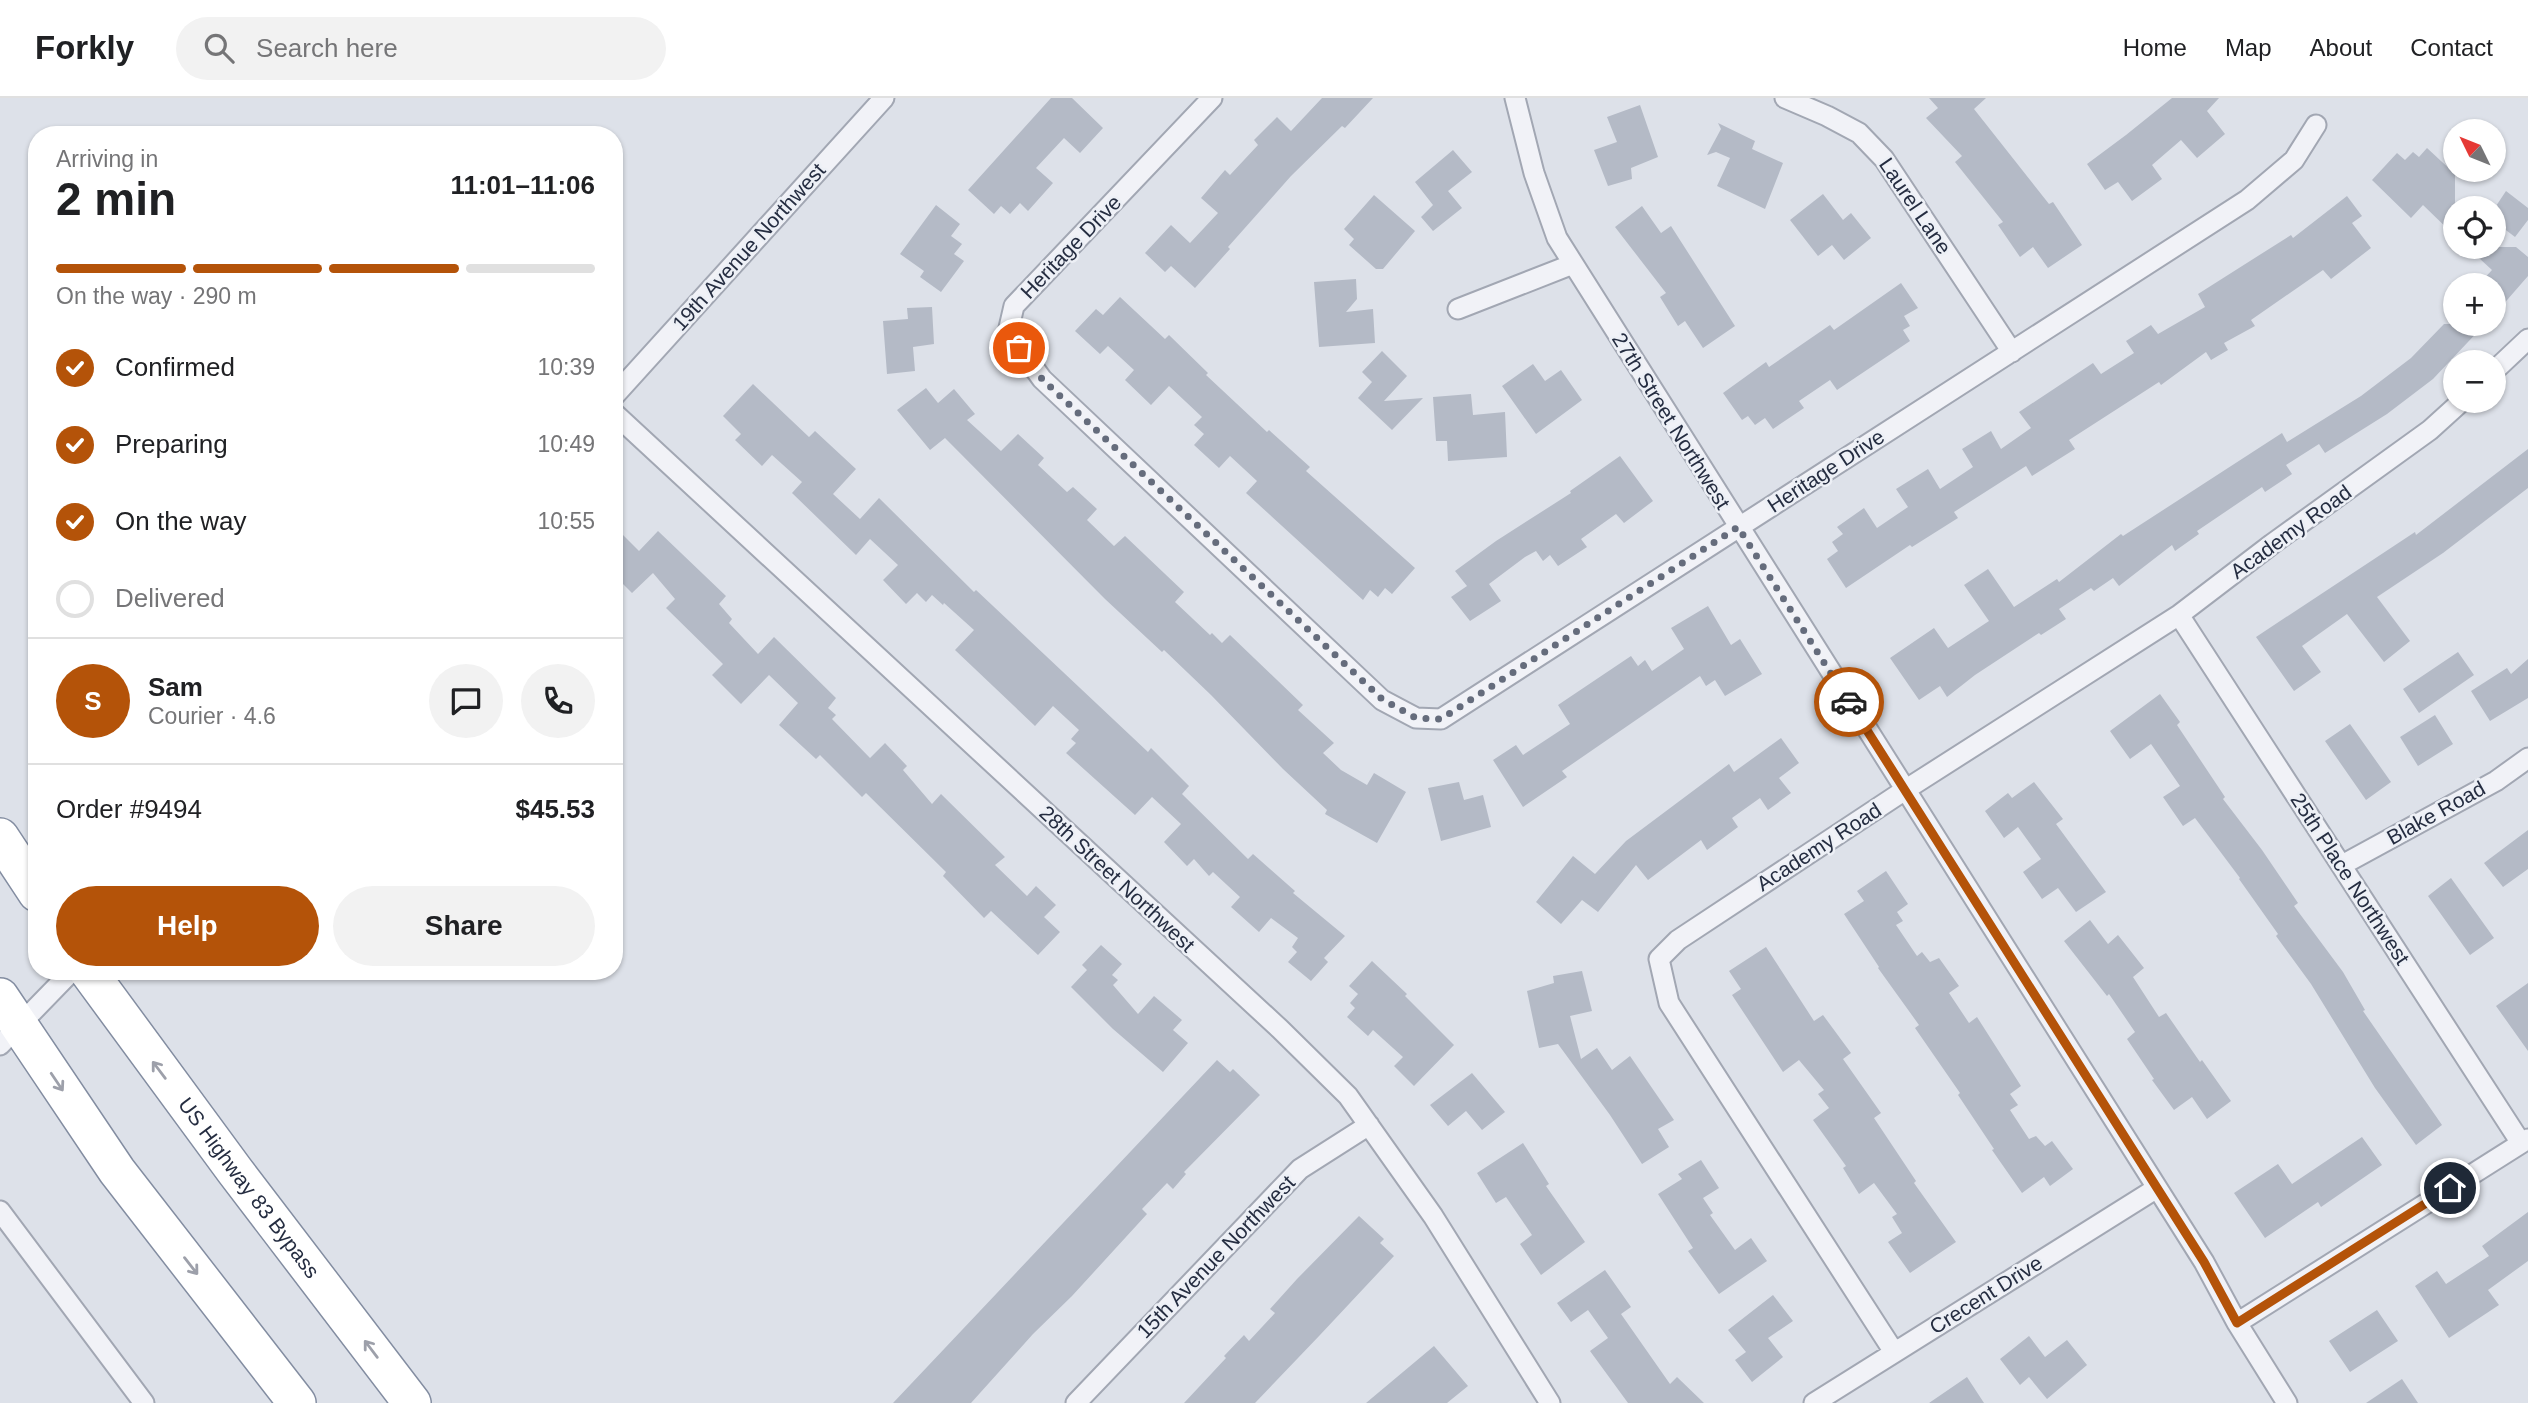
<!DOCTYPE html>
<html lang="en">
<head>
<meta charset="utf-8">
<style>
	:root { --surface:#fff; --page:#f2f2f2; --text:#202124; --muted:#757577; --line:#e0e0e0; --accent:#b45309 }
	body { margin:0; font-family:Arial,sans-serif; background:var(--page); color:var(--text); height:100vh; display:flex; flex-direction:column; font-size:26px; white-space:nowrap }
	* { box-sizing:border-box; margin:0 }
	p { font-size:23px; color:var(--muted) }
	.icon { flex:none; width:38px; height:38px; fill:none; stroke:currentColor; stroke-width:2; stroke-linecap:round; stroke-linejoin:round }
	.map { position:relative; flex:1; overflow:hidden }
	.side { position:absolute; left:28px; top:28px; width:595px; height:854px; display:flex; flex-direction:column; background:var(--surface); border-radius:28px; box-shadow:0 2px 5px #0004 }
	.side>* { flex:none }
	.needle { width:46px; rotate:313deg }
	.tools { position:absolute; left:2443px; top:21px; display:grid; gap:14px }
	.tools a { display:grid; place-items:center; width:63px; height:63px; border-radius:50%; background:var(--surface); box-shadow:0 2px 5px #0004; font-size:35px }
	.pin { position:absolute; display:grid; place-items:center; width:60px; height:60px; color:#fff; margin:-30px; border:4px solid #fff; border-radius:50%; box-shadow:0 2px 7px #0007 }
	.courier { position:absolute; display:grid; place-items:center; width:70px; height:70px; margin:-35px; border:5px solid #b45309; border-radius:50%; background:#fff; color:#222; box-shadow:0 2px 9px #0007 }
	.head em { font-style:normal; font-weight:700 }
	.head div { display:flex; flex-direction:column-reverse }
	.head { display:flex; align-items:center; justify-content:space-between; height:119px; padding:0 28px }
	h1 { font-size:46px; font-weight:700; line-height:52px }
	.bar { display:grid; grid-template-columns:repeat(4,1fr); gap:10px 7px; align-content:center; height:84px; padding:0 28px }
	.bar i { height:9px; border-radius:5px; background:var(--line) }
	.bar .current { background:var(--accent) }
	.bar p { grid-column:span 4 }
	.line { display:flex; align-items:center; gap:18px; padding:0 28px; border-top:2px solid var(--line) }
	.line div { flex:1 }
	.round { display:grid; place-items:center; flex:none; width:74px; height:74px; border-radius:37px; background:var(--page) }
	ol { padding:0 28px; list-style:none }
	li { display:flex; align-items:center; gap:21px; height:77px }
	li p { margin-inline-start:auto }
	li .icon { padding:7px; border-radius:50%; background:var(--accent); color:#fff; stroke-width:4 }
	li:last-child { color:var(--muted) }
	li i { width:38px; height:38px; border:4px solid var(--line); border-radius:50% }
	.primary-button { display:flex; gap:14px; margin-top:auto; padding:14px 28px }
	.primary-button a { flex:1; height:80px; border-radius:42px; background:var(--accent); color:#fff; font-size:28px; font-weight:700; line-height:80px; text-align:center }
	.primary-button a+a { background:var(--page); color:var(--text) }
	header { display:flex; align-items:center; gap:42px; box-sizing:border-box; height:98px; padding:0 35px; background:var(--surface); border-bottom:2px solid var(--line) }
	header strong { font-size:33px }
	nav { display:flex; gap:38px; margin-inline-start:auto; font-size:24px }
	.search { width:490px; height:63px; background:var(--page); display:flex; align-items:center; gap:18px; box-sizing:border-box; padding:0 24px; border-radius:38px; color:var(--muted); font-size:26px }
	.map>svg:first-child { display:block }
	.building { fill:#b4bac6 }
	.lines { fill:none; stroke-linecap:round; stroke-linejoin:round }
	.street-casing { stroke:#a2a7b3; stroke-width:23 }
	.highway-casing { stroke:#838da1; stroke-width:40 }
	.street { stroke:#f1f2f7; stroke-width:19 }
	.highway { stroke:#fff; stroke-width:37 }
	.oneway { stroke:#9da0aa }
	.done { stroke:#656c7c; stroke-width:7; stroke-dasharray:0 12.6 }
	.route { stroke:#b45309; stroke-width:9 }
	.labels { text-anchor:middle; stroke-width:5; stroke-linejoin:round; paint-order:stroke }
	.street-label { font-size:21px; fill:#252d41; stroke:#edf0f6 }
</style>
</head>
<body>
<header>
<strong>Forkly</strong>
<div class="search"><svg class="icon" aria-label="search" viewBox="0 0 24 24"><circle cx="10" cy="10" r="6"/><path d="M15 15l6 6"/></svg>Search here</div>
<nav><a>Home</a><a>Map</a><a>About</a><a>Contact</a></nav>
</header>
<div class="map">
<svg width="2528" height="1305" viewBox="0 0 2528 1305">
	<rect width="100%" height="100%" fill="#dde1e9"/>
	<path class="building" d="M1051,0h21l31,30 -23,25 -16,-15 -28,30 17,15 -25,28 -8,-8 -10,11 -9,-8 -7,8 -26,-24z
		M1322,0h51l-28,30 -3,-2 -51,50 -63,71 2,2 -35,39 -24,-22 -6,6 -20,-19 26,-28 19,18 28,-30 -17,-15 24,-28 5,5 28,-30 -4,-5 23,-23 14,14z
		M1929,0h57l-12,11 75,95 4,-2 29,43 -34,23 -15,-21 -13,10 -22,-32 5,-3 -48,-60 7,-6 -36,-38 12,-10z
		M2172,0h47l-12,13 18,23 -28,24 -16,-18 -29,25 10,14 -30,22 -14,-19 -13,8 -18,-26 39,-29z
		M1640,7l18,52 -27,11 1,11 -24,7 -14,-36 23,-8 -10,-25z
		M1718,25l37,18 -3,8 31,14 -18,46 -48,-23 13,-28 -14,-6 -9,3 14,-26z
		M2427,50l28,26v62l-32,-31 -12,13 -39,-38 25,-27 8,7 8,-8 6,5z
		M1453,52l19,22 -24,19 14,17 -29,23 -12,-14 12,-12 -18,-23z
		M2506,93l22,17v12l-13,17 -21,-16v-12z
		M1823,96l20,26 8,-7 20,25 -27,22 -12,-15 -14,11 -28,-36z
		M1374,97l41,36 -32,38h-7l-27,-24 5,-6 -10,-10z
		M2347,98l15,20 -10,7 19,25 -40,31 -8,-9 -72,50 4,6 -31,17 4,7 -17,10 -5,-8 -45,33 -2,-3 -90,58 6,9 -43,27 -6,-10 -72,46 4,6 -46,29 -2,-2 -64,43 -19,-29 11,-8 -6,-9 11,-8 -6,-7 27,-19 13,20 31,-21 -12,-18 32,-20 12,20 33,-22 -11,-18 29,-18 10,18 30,-21 -12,-16 74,-49 8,11 33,-21 -8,-12 25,-16 7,9 47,-27 -7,-13 93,-59 2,3z
		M936,107l24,19 -9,12 11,8 -8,10 10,7 -23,31 -21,-15 4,-6 -24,-17z
		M1642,108l19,27 10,-7 64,100 -32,22 -18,-27 -7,5 -18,-29 6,-4 -51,-66z
		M2467,149h49l12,10v19l-34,39v-30h-16l14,-15z
		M1356,181l1,20 -11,13 27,-3 2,34 -56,4 -5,-65z
		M1901,185l17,25 -14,8 6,10 -7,4 7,11 -73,49 -7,-10 -31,21 5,7 -31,21 -8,-11 -10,7 -7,-9 -6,4 -19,-27 43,-31 3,5 61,-42 4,5z
		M1120,199l45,42 4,-4 39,38 -2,2 61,57 2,-2 41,37 -4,4 109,97 -23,26 -7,-6 -7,9 -8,-7 -7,10 -117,-107 11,-12 -27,-25 -11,12 -25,-23 10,-11 -10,-9 8,-8 -33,-31 -18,19 -26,-25 9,-10 -26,-24 -8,8 -25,-23 21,-22 7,6z
		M932,209l2,37 -21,3 2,24 -28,3 -4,-53 25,-2 -1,-11z
		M2444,226h41l-52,55 -46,35 -62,39 -6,-9 -33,21 6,9 -27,18 -3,-5 -65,44 2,3 -24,17 -3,-6 -53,41 -6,-8 -19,13 -3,-3 -32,21 7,10 -25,16 -2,-2 -64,42 -28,22 -7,-11 -21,14 -29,-42 44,-30 14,20 41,-27 -25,-36 24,-16 26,38 43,-28 2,3 62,-48 2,2 159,-103 5,9 74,-46 50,-38z
		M1382,253l25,25 -23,25 39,-3 -31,32 -34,-32 14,-16 -10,-10z
		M1533,266l12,17 16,-11 21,30 -46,34 -34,-48z
		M753,286l56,53 6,-6 41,38 -23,25 27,25 19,-21 95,94 2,-2 172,162 3,-4 38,38 -7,8 66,65 5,-5 42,37 -2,2 52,43 -21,22 4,4 -17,19 -23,-19 9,-10 -5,-5 6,-9 -27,-20 -12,14 -28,-25 9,-10 -27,-25 -4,4 -15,-17 -7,7 -23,-24 17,-18 -29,-27 -17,18 -69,-62 10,-10 -5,-4 8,-9 -26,-24 -18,20 -80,-76 19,-20 -30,-27 -1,2 -11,-10 -6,7 -9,-9 -11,11 -23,-24 15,-15 -28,-26 -14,16 -64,-62 10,-11 -30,-27 -10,11 -27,-26 6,-6 -18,-18z
		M926,290l12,15 16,-14 21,25 -8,6 34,31 17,-17 26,24 -6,7 29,27 6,-5 24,22 -10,11 27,26 11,-10 59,56 -9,10 35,33 2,-2 10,10 8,-8 73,70 -5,5 36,33 -11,10 18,17 26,15 7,-12 32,19 -29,51 -52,-29 2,-4 -44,-41 -72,-74 -47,-45 -2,2 -57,-53 -160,-161 -15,12 -33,-40z
		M1471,296l2,21 32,-3 2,45 -59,4 -1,-20h-11l-3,-44z
		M2528,351v39l-85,65 -66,44 33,44 -26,21 -37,-48 -45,32 19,26 -27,19 -38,-54 159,-105 1,3z
		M1620,358l33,45 -29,22 -8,-9 -35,25 6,8 -29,19 -8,-11 -7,6 -7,-10 -11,6 -36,27 12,17 -31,20 -19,-24 16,-11 -12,-15 41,-30 75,-48 -1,-2z
		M658,433l68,65 -7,8 13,15 -3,4 29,31 16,-17 62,61 -8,10 8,7 -4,4 38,39 15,-15 22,23 -4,4 29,34 9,-10 64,63 -10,8 32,31 9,-10 20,19 -12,12 16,15 -22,23 -47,-44 -7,7 -41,-42 3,-4 -80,-79 -4,4 -42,-42 -4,4 -37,-34 19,-22 -29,-28 -28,29 -29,-29 11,-11 -57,-56 9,-9 -22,-26 -21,20 -18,-18v-31l9,-9 16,16z
		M1708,508l23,39 9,-6 22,35 -37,22 -10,-16 -9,6 -6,-10 -138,95 5,6 -44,30 -30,-47 23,-15 7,10 47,-31 -12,-19 73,-49 7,10 7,-6 7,11 32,-22 -13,-21z
		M2458,554l16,23 -55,38 -16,-24z
		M2528,561v39l-38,23 -19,-30 36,-23 4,6z
		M2160,596l20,28 -3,3 48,72 -2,2 39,51 36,53 -4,3 49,66 22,38 -2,1 79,114 -26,20 -41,-57 -64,-104 -35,-48 2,-2 -39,-55 1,-1 -45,-60 -12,8 -20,-29 17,-11 -29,-42 -21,15 -20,-28z
		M2435,617l18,29 -35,22 -18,-29z
		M2350,626l41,58 -25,18 -41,-59z
		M1781,640l18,25 -20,15 12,15 -23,17 -8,-12 -28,20 6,9 -31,23 -6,-10 -53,40 -12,-15 -38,47 -16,-12 -21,24 -25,-22 37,-46 22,18 31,-33 103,-77 5,8z
		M1459,684l5,18 19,-5 8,32 -50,14 -13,-53z
		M2034,684l29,37 -7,5 50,68 -30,20 -18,-24 -16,11 -19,-27 18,-13 -23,-32 -14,11 -19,-27 23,-18 4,5z
		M2528,732v39l-25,18 -19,-24z
		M1886,773l22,33 -11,8 6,9 -7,4 21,31 5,-4 8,10 9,-4 20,28 -10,7 20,30 8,-6 44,69 -11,8 8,11 -8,5 19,29 7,-3 9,10 7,-5 21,28 -23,17 -6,-9 -22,16 -30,-43 2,-1 -36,-54 2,-2 -45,-65 4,-3 -41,-57 1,-1 -35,-53 20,-13 -7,-10z
		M2451,780l43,60 -24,17 -42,-59z
		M2090,822l18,24 10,-9 26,33 -11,9 26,40 7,-4 34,49 2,-2 29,41 -24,18 -15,-22 -18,13 -22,-30 2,-1 -27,-40 8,-7 -26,-38 -2,2 -43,-55z
		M1101,847l21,19 -10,11 6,5 -5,5 25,29 16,-18 28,24 -9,10 15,13 -25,29 -50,-43 -42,-42 16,-17 -5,-5z
		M1766,849l48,74 9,-6 28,38 -8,6 38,54 -7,5 42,63 -2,2 42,59 -46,31 -22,-31 14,-9 -10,-16 5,-3 -23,-31 -15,11 -16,-26 3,-2 -33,-46 16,-12 -11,-14 6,-4 -25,-30 -16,12 -51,-77 9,-6 -12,-18z
		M1372,863l35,33 -2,2 49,49 -40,41 -20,-20 9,-9 -30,-27 -5,6 -21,-19 8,-9 -5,-5 8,-9 -9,-8z
		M1582,873l10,40 -22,5 11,43 16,-11 15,22 18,-14 44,64 -16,9 11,18 -27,17 -32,-49 -52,-71 -19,4 -12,-57 27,-8 -1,-7z
		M2528,885v68l-32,-45z
		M1217,962l13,12 3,-3 27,26 -76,77 2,2 -13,15 -6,-6 -25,26 5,5 -75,82 -39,38 -62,69h-78z
		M1472,975l33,39 -23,18 -16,-19 -18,15 -18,-21z
		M2362,1039l20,28 -61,42 -3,-5 -53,36 -31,-45 44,-29 14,20z
		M1523,1045l26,41 -3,2 39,56 -44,33 -21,-31 12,-9 -26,-38 -10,6 -19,-30z
		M1701,1062l18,28 -16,10 10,15 -3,2 25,35 16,-12 16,23 -48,33 -31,-43 5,-3 -35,-54 24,-15 -4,-5z
		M2528,1114v49l-40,29 11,15 -50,33 -34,-52 22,-15 9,13 43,-28 -7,-10z
		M1359,1118l25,23 -4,4 14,13 -74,79 -65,68h-71l42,-45 -2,-2 20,-21 5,6 26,-28 -5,-4 27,-30z
		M1605,1172l26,37 -10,7 49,70 7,-7 27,26h-76l-38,-52 18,-13 -20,-28 -17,12 -14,-19z
		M1773,1197l20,26 -25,17 15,19 -31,25 -17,-22 11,-8 -18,-22z
		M2377,1212l21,31 -48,31 -21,-31z
		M2029,1238l16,21 22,-17 20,25 -40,34 -18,-22 -9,8 -20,-26z
		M1434,1248l34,40 -21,17h-81z
		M1967,1279l17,26h-55z
		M2402,1281l16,24h-52z"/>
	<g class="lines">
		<defs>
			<path id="street" d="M1212,0l-198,208 -6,26 34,47 340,321 34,18 25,1 806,-519 47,-40 22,-35
				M1515,0l19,75 23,65 647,1024 33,61 50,80
				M1785,0l42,18 32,17 25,26 128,193
				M1458,211l115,-45
				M2494,273l34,-32
				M614,298l270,-298
				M614,315l666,616 68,67 85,120 117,187
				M2179,517l342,528
				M2342,767l154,-84 32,-23
				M0,947l72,-74
				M0,1113l144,192
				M2237,1225l291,-184
				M1894,1254l-225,-349 -10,-44 19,-19 227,-150 274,-175 93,-71 158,-114 32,-29
				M1076,1305l224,-234 69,-44
				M1814,1305l343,-215"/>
			<g id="highway">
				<path d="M0,739l37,56"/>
				<path id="s1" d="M88,873l147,200 177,232"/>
				<path d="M0,899l117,174 180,232"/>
			</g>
		</defs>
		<use href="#street" class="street-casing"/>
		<use href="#highway" class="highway-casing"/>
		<use href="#street" class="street"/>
		<use href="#highway" class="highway"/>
	</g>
	<defs><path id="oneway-shaft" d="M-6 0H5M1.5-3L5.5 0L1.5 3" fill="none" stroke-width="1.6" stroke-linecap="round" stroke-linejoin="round" transform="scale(1.75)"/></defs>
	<g class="oneway">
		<use href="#oneway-shaft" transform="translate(159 972) rotate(-127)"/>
		<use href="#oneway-shaft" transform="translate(57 984) rotate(56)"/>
		<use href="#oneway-shaft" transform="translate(191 1168) rotate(52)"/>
		<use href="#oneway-shaft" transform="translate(371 1251) rotate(-127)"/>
	</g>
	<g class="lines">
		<path class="done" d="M1019,250l23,31 340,320 34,19 25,1 297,-192 111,175"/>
		<path class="route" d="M1849,604l355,560 33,61 213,-135"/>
	</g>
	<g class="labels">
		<g class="street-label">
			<text transform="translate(1915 108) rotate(56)" y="7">Laurel Lane</text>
			<text transform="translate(749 149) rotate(-48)" y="7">19th Avenue Northwest</text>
			<text transform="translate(1071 149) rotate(-46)" y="7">Heritage Drive</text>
			<text transform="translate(1671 323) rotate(58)" y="7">27th Street Northwest</text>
			<text transform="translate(1826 373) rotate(-33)" y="7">Heritage Drive</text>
			<text transform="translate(2291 434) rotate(-36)" y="7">Academy Road</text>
			<text transform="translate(2436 715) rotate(-29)" y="7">Blake Road</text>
			<text transform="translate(1819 749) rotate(-33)" y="7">Academy Road</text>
			<text transform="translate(1117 781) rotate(43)" y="7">28th Street Northwest</text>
			<text transform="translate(2350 781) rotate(57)" y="7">25th Place Northwest</text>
			<text dy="7" stroke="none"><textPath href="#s1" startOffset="270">US Highway 83 Bypass</textPath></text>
			<text transform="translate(1216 1159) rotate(-46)" y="7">15th Avenue Northwest</text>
			<text transform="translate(1986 1197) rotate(-32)" y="7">Crecent Drive</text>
		</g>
	</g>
</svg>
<div class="tools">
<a><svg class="needle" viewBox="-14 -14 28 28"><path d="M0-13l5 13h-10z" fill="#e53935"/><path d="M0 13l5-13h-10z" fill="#757577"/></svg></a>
<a><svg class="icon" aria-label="locate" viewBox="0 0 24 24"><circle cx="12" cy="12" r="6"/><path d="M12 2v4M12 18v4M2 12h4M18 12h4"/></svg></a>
<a>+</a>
<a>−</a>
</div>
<div class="pin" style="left:1019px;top:250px;background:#ea580c"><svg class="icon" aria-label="bag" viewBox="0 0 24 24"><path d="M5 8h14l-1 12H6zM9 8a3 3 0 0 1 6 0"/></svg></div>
<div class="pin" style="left:2450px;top:1090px;background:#1f2937"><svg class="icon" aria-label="home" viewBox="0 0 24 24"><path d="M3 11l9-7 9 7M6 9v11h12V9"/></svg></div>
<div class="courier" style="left:1849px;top:604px"><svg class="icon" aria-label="car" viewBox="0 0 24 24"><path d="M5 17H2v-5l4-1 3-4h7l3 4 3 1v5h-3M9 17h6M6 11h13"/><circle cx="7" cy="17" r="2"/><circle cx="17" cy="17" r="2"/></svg></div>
<section class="side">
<div class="head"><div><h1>2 min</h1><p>Arriving in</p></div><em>11:01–11:06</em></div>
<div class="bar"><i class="current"></i><i class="current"></i><i class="current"></i><i></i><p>On the way · 290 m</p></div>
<ol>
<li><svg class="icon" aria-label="check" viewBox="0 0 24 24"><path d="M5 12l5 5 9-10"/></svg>Confirmed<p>10:39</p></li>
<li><svg class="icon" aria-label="check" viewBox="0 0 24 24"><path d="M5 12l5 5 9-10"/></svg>Preparing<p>10:49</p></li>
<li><svg class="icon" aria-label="check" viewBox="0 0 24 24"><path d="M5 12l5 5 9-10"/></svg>On the way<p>10:55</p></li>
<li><i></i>Delivered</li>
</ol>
<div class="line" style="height:126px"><b class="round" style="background:var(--accent);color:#fff">S</b><div><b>Sam</b><p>Courier · 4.6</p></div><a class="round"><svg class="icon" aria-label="chat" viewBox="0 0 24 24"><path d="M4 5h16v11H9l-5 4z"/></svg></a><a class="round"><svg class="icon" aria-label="phone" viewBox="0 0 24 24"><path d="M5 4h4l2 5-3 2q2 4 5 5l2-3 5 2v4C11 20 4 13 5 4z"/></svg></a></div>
<div class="line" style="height:91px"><div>Order #9494</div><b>$45.53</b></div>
<div class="primary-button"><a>Help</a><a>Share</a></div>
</section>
</div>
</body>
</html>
